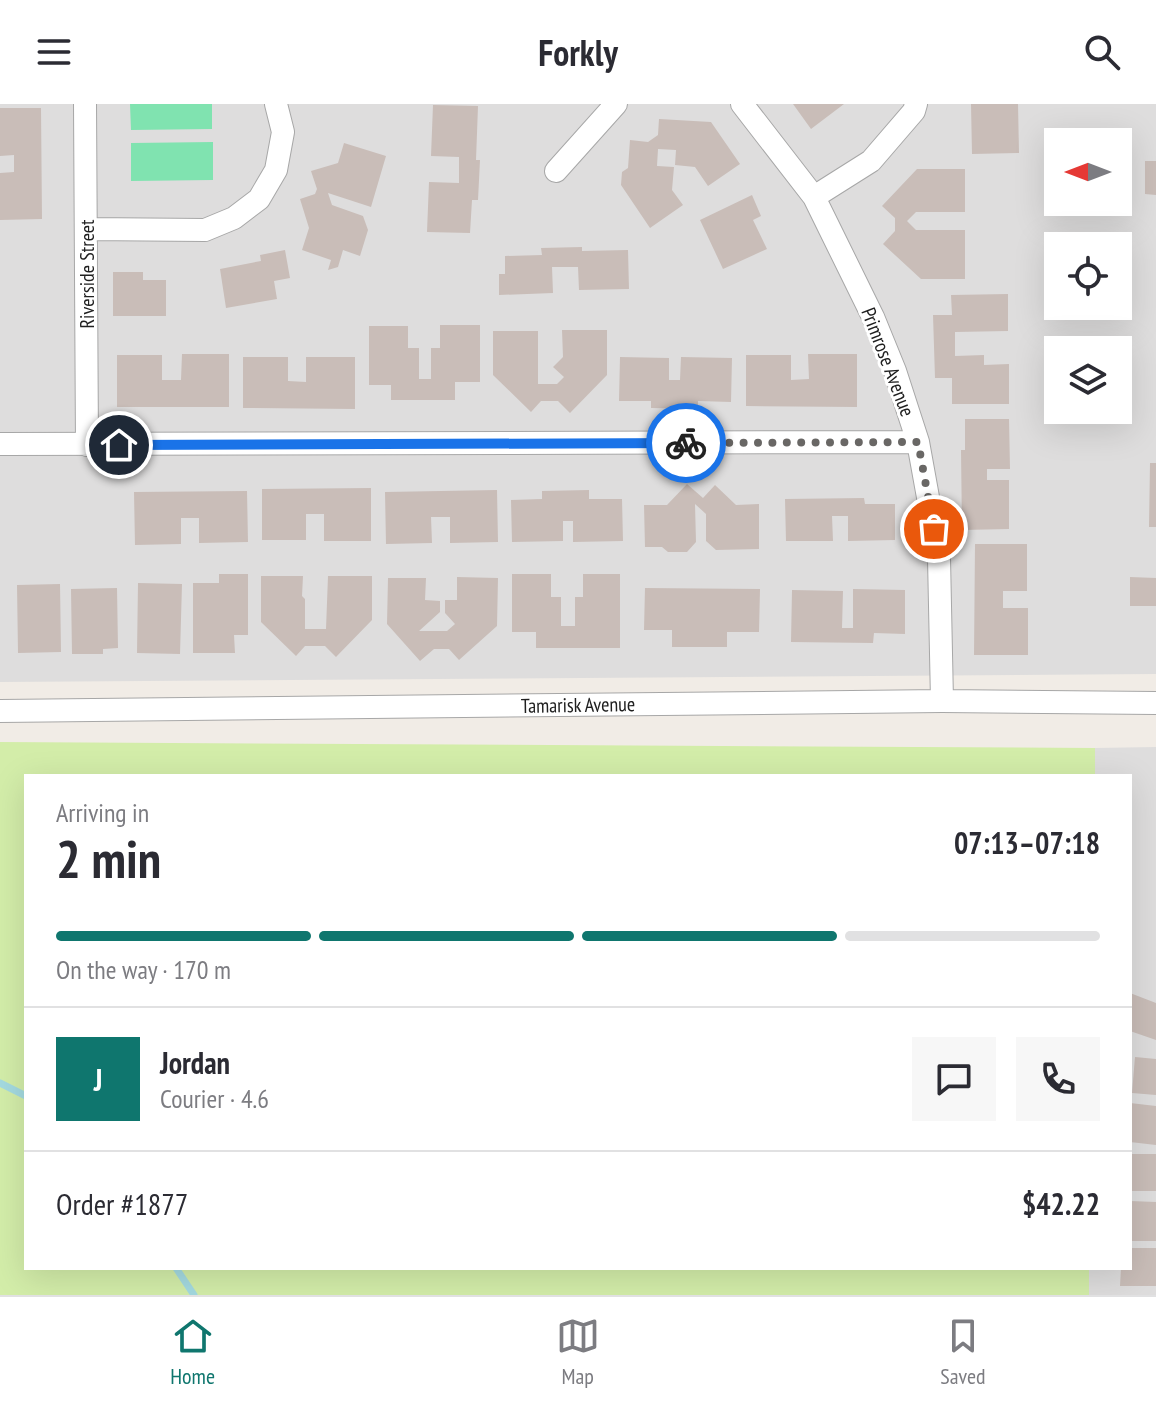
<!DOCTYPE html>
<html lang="en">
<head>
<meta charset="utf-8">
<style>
	:root { --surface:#fff; --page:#f7f7f7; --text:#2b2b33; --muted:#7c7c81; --line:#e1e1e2; --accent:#0f766e }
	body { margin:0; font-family:"PT Sans Narrow",sans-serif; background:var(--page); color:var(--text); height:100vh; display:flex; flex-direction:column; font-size:30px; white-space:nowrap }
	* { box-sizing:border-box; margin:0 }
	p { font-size:26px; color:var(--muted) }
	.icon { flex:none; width:44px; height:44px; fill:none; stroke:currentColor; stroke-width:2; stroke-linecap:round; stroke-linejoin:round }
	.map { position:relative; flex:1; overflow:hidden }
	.side { position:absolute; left:24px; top:670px; width:1108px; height:496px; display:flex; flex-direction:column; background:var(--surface); border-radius:0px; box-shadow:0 8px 32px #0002 }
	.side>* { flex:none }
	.needle { width:52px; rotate:270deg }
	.buttons { position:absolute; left:1044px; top:24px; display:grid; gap:16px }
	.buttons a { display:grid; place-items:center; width:88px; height:88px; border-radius:0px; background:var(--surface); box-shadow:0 8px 32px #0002; font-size:40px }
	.pin { position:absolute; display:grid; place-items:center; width:68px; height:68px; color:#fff; margin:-34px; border:4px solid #fff; border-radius:50%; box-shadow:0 2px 8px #0007 }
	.courier { position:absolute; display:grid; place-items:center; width:80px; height:80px; margin:-40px; border:6px solid #1a73e8; border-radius:50%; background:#fff; color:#222; box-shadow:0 2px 10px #0007 }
	.head em { font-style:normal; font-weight:700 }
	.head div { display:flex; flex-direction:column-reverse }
	.head { display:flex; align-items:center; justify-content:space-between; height:136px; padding:0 32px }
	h1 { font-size:52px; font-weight:700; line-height:60px }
	.bar { display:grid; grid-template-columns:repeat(4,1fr); gap:12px 8px; align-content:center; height:96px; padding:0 32px }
	.bar i { height:10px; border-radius:6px; background:var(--line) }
	.bar .current { background:var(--accent) }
	.bar p { grid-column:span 4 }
	.line { display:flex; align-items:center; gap:20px; padding:0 32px; border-top:2px solid var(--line) }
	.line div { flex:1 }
	.round { display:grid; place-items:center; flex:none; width:84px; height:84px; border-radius:0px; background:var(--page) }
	header { display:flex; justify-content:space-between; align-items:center; height:104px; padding:0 32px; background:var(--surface); font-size:36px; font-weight:700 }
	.tabs { display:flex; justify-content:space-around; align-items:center; height:112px; border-top:2px solid var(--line); background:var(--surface); font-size:22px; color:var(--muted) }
	.tabs a { display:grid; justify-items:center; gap:4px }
	.tabs .current { color:var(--accent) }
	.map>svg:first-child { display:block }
	.residential { fill:#dedddd; fill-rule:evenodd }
	.grass { fill:#d3eda9 }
	.pitch { fill:#80e3b0 }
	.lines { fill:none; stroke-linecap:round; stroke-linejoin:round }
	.stream { stroke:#a4dae0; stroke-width:7 }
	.building { fill:#c9bdb8 }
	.minor-casing { stroke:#a7a7a7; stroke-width:24 }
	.minor { stroke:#fff; stroke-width:22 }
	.done { stroke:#696765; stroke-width:8; stroke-dasharray:0 14.4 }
	.route { stroke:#1a73e8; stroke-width:10 }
	.labels { text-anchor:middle; stroke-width:6; stroke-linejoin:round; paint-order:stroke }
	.street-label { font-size:20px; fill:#202020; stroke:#fff }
</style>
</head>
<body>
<header><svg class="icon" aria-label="menu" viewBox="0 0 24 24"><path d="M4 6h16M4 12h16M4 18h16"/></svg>Forkly<svg class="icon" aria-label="search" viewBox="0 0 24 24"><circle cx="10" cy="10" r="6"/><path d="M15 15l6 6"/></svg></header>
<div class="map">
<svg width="1156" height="1191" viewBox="0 0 1156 1191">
	<rect width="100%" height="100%" fill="#f1ece6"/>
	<path class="residential" d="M0,0h1156v570l-1156,8zM1058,38h60v60h-60zM1058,142h60v60h-60zM1058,246h60v60h-60z
		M1156,643v548h-67v-27h41v-492h-35v-28z"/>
	<path class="grass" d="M0,638l1095,6v28h-1069v492h1063v27h-1089z"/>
	<path class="pitch" d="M130,0h82v25l-81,1z
		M213,38v38l-82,1v-38z"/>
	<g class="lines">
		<path class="stream" d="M0,979l26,13
			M176,1164l18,27"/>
	</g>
	<path class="building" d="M793,0h51l-33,25z
		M971,0h47l1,49 -47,1z
		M433,1l45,1 -2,54h4l-2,40h-6l-2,33 -43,-1 2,-50 30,1v-26l-28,-1z
		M0,4h41l1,111 -42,1v-47l14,-1v-17l-14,1z
		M659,15l52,3 29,42 -32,22 -13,-19 -20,-2 1,-15 -18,-1 -1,17 17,1 -2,23 11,15 -33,23 -29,-43 1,-13 6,-4 2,-28 18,2 10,-7z
		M344,39l42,13 -15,51 -43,-14 4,12 31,11 5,14 -8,26 -17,-6 -5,17 -10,3 3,-10 -29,-10 7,-22 -9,-29 15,-5 2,-5 -6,-18 27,-8z
		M1145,57h11v34l-11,-1z
		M917,65h48v43h-49l-9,9 9,9h49v49h-44l-38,-35 12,-13v-13l-13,-12z
		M752,91l9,21 -8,4 14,29 -44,20 -23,-49z
		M582,143v4l46,-1 1,39 -50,1 -1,-23h-26l1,26 -54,2v-21h6v-18l37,-1 -1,-7z
		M285,146l5,28 -16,3 3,18 -51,9 -6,-39 41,-8 -1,-6z
		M113,168h30v8h23v36h-53z
		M1008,190v37l-53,1v24l29,-1v10l25,-1v40h-57v-26h-17l-2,-63h19l-1,-20z
		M440,221h40v57h-25v18h-64v-15h-22v-59h39v22h11v31h12v-31h9z
		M562,226h45v45l-37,38 -12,-12h-17l-10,11 -38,-37v-44h45v53h19l7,-7 -11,-10 10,-10z
		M182,250h47v53h-112v-52h45v25h19z
		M808,250h49v53l-111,-1v-51h45v25l18,-1z
		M243,253h45v24l18,1v-25h49v52l-112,-1z
		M620,253l49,1v22h11l1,-23 51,1 -1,44 -33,-1v8l-47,-1v-7h-32z
		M965,315h44l1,50h-23v11h22v49l-47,1 -1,-80h4z
		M1150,359h6v64h-7z
		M687,380l16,14 12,-13 21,20 23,-1v45l-43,1 -10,-9v-27l-11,-10 1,38 -9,10h-19l-6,-5h-17l-1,-42h23z
		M371,384v53h-47v-27h-18v26h-44v-51z
		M497,386l1,52 -48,1v-26h-19l1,26 -46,1 -1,-52z
		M589,386v9h33l1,42 -50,1v-21h-10v20l-51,1 -1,-42 31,-1v-8z
		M247,387l1,51 -49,1v-25h-18v26l-46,1 -1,-53z
		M864,394l1,6h30v36l-47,1v-25h-16l1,25h-47l-1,-42z
		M975,440h52v47h-24v17h25v47h-54z
		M219,470h29v61h-14l1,18h-42v-70h26z
		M512,470h39v23h10v29h14v-29h8v-23h37v74h-84v-16h-24z
		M261,472h42l-1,20 3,3v30h21l2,-53h44v44l-36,37 -11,-11h-20l-9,10 -35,-34z
		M457,473l41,1 -1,48 -38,34 -10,-11h-15l-14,12 -33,-37 1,-46h38l-1,22 15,1v11l-21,19h28l8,-7 -10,-11v-13h12z
		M1130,473l26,1v28h-26z
		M138,479l44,1 -2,70 -43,-1z
		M60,480l1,68 -43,1 -1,-68z
		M117,484l1,60 -15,1v5h-31l-1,-65z
		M645,484l115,1 -1,43h-32v15h-55v-17h-28z
		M853,485l52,1v44l-31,-1 -1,10 -82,-1 1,-52 51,1 -1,37h11z
		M1130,889l26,10v37l-26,-9z
		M1135,953l21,2v36l-24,-2z
		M1130,999l26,3v39l-26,-3z
		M1130,1050h26v37h-26z
		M1130,1097l26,1v39h-26z
		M1130,1144h26v38h-36l1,-18h9z"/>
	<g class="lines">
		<defs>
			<path id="minor" d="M85,0l2,341
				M742,0l72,93 59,120 22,54 23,71 21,116 3,143
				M556,67l60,-67
				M814,93l57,-36 43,-50 2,-7
				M87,125l118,1 29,-12 25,-19 17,-29 7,-38 -7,-28
				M0,340l918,-2
				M0,607l942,-10 214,2"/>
		</defs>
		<use href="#minor" class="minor-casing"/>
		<use href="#minor" class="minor"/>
	</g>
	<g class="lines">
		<path class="done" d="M686,339l232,-1 16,87"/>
		<path class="route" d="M119,341l567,-2"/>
	</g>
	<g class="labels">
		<g class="street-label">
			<text transform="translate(87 170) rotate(-90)" y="7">Riverside Street</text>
			<text transform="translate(888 258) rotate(69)" y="7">Primrose Avenue</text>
			<text transform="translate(578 601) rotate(-1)" y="7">Tamarisk Avenue</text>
		</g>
	</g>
</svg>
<div class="buttons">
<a><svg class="needle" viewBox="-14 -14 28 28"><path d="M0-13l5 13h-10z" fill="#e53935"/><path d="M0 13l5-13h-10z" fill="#7c7c81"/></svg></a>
<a><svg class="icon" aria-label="locate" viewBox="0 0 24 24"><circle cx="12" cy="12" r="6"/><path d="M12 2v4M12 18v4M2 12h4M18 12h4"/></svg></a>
<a><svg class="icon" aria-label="layers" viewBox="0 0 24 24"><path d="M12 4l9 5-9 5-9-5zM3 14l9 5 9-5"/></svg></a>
</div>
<div class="pin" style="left:934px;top:425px;background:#ea580c"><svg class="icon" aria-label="bag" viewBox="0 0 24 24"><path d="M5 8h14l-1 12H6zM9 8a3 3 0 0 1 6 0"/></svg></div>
<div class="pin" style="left:119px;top:341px;background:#1f2937"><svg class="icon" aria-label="home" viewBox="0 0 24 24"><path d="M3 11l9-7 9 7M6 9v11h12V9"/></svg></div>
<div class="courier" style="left:686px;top:339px"><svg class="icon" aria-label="bike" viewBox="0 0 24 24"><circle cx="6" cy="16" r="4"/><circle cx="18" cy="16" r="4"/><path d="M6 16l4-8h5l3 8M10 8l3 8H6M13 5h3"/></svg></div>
<section class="side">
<div class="head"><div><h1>2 min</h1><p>Arriving in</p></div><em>07:13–07:18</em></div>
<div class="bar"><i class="current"></i><i class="current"></i><i class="current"></i><i></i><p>On the way · 170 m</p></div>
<div class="line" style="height:144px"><b class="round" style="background:var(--accent);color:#fff">J</b><div><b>Jordan</b><p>Courier · 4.6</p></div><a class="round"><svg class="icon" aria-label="chat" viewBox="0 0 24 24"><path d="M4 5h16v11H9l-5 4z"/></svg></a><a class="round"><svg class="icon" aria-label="phone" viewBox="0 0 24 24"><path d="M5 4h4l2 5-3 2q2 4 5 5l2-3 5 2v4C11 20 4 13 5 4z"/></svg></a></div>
<div class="line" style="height:104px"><div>Order #1877</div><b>$42.22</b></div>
</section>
</div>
<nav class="tabs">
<a class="current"><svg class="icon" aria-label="home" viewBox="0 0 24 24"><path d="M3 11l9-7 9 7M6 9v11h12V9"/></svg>Home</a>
<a><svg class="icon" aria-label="map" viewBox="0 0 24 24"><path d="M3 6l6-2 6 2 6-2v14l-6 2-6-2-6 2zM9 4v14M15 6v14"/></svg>Map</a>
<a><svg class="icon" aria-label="saved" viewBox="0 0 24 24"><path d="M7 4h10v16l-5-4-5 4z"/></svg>Saved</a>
</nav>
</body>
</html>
